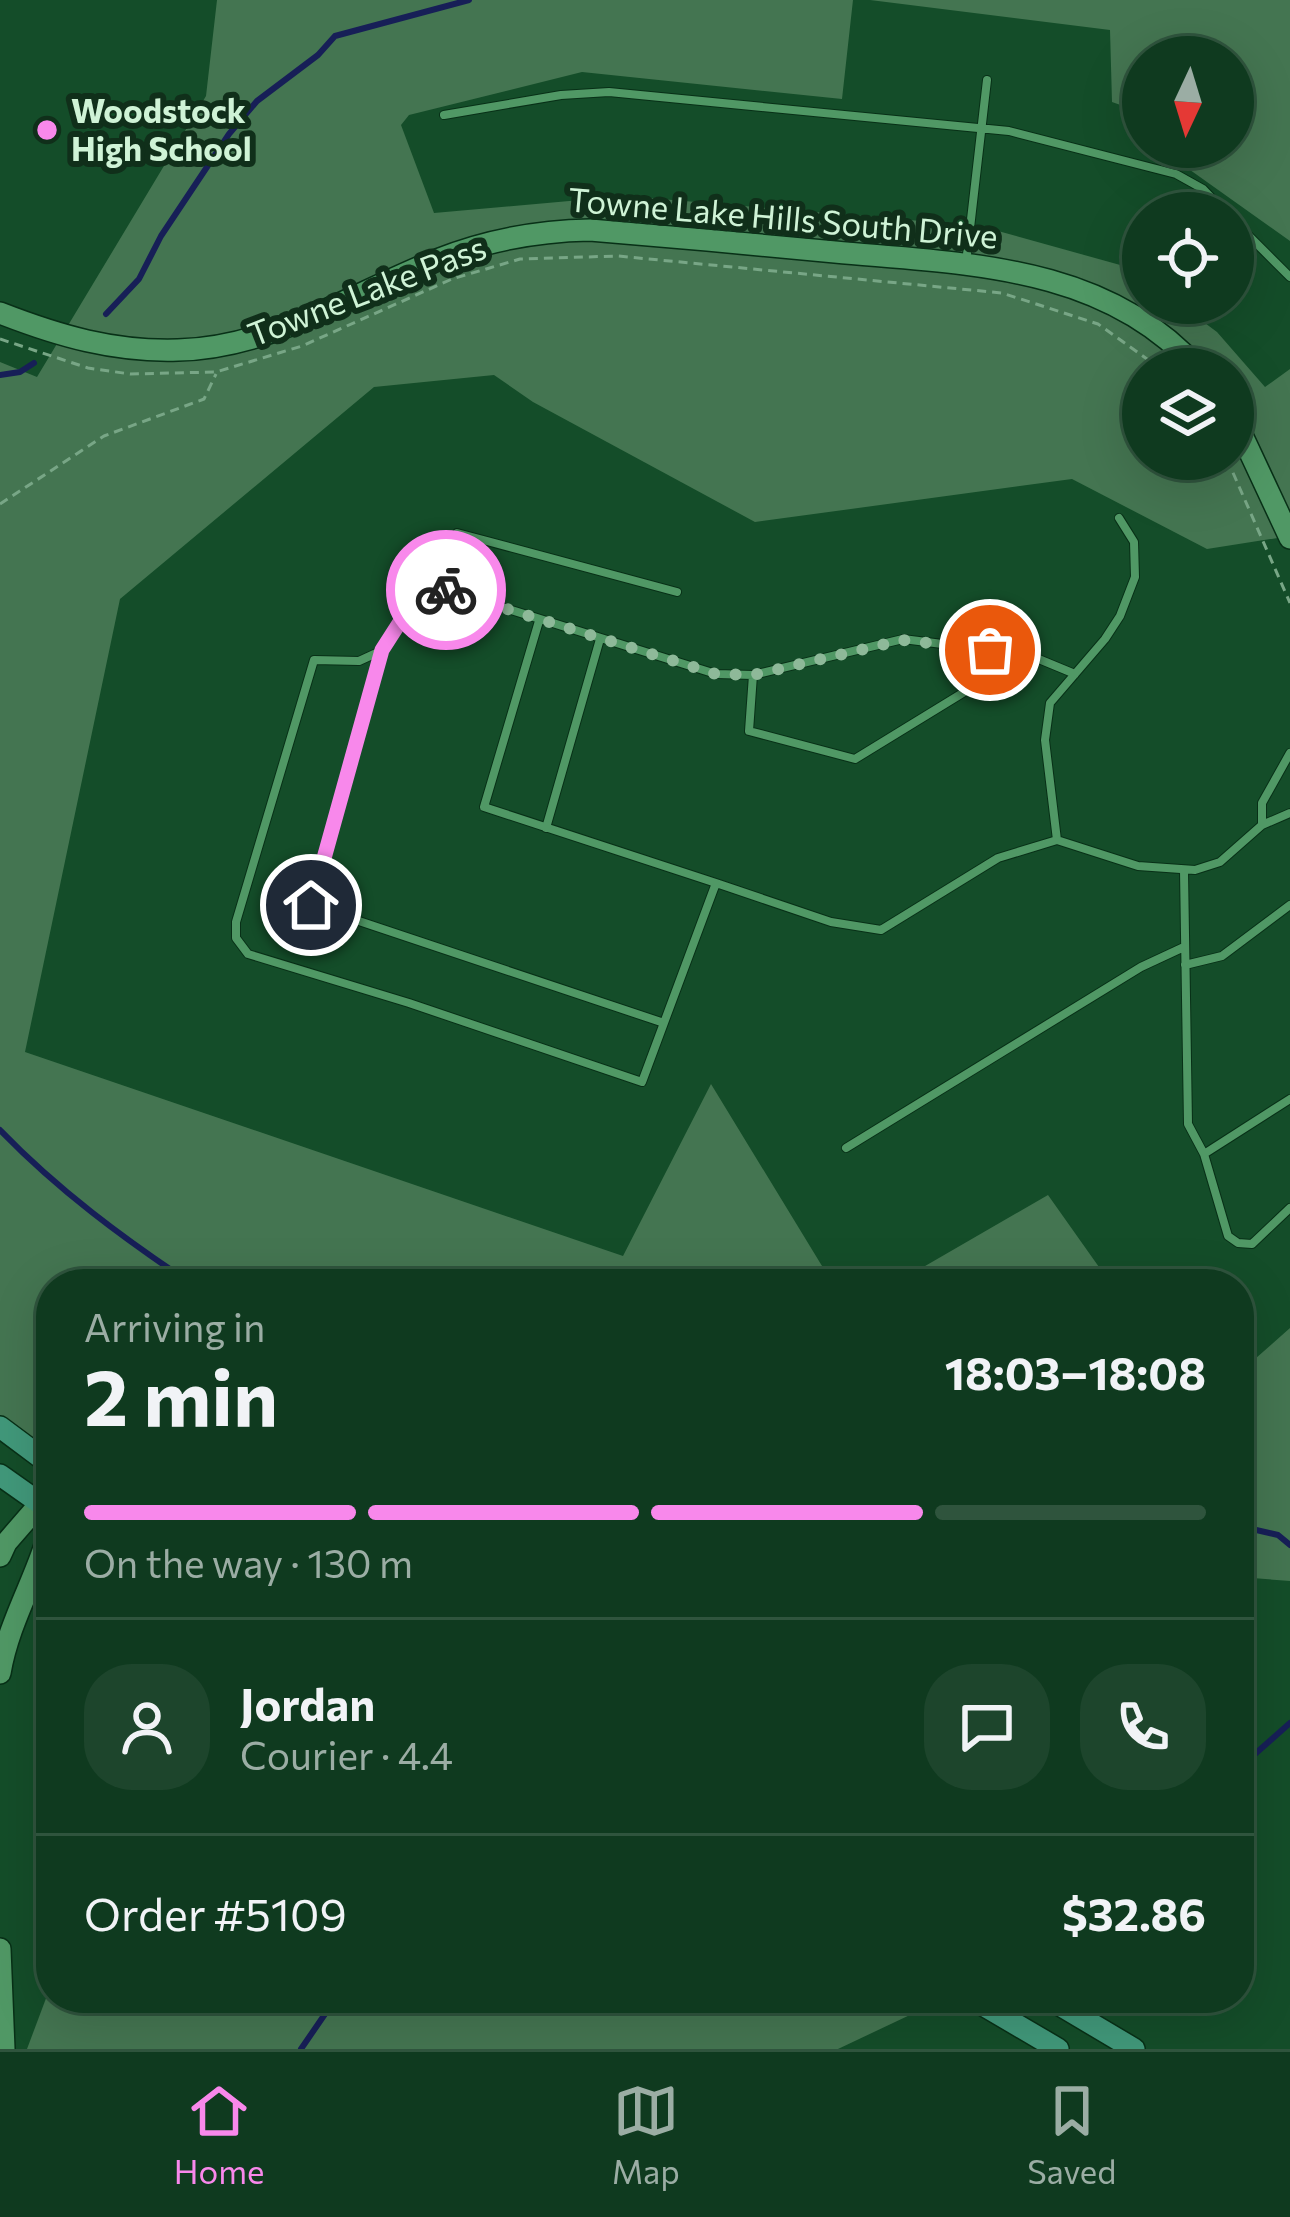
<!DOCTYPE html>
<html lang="en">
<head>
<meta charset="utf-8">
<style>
	:root { --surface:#0f3a1f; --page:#1d452c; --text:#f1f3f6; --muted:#9bada4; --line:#2f543d; --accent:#f888eb }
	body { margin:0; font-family:Commissioner,sans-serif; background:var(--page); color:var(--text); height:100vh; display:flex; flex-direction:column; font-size:45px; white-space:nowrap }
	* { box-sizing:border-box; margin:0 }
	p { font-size:39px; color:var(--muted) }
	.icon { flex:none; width:66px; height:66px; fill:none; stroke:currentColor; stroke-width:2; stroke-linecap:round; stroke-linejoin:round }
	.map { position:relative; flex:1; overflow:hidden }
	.details { position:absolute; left:36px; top:1269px; width:1218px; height:744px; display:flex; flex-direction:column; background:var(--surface); border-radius:48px; box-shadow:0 12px 48px #0002,0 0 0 3px var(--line) }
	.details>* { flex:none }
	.needle { width:78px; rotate:184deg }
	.tools { position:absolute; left:1122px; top:36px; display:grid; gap:24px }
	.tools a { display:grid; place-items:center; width:132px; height:132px; border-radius:50%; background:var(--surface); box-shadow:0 12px 48px #0002,0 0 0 3px var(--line); font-size:60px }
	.pin { position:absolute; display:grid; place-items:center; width:102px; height:102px; color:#fff; margin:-51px; border:6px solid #fff; border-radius:50%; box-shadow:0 3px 12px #0007 }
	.courier { position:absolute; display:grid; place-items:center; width:120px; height:120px; margin:-60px; border:9px solid #f888eb; border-radius:50%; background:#fff; color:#222; box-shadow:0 3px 15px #0007 }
	.summary em { font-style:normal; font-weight:700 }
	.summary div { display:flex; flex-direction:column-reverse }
	.summary { display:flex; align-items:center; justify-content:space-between; height:204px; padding:0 48px }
	h1 { font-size:78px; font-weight:700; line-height:90px }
	.bar { display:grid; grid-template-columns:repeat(4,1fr); gap:18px 12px; align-content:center; height:144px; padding:0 48px }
	.bar i { height:15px; border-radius:9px; background:var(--line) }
	.bar .active { background:var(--accent) }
	.bar p { grid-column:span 4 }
	.line { display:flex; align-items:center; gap:30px; padding:0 48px; border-top:3px solid var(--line) }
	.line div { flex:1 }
	.round { display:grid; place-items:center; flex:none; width:126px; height:126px; border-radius:48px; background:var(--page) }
	.tab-bar { display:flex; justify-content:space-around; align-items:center; height:168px; border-top:3px solid var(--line); background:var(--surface); font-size:33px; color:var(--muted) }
	.tab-bar a { display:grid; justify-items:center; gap:6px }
	.tab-bar .active { color:var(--accent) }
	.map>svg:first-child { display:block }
	.green { fill:#447551; fill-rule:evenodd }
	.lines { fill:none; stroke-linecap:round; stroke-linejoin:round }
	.stream { stroke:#171f57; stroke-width:6 }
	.service-casing { stroke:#083017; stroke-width:10 }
	.tertiary-casing { stroke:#083017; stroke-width:24 }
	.secondary-casing { stroke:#083017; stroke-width:24 }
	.path { stroke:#78a686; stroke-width:3; stroke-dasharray:9 6; stroke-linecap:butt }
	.service { stroke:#509865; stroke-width:8 }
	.tertiary { stroke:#509865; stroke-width:21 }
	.secondary { stroke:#41987a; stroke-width:21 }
	.done { stroke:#8eb999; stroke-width:12; stroke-dasharray:0 21.6 }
	.route { stroke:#f888eb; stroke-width:15 }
	.poi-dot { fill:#f888eb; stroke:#102f1a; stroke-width:4.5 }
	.labels { text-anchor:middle; stroke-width:12; stroke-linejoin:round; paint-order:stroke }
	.poi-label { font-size:33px; font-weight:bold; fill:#cff3d6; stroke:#102f1a; text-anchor:start }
	.street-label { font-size:33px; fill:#cff3d6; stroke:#102f1a }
</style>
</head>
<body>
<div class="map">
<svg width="1290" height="2049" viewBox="0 0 1290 2049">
	<rect width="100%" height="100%" fill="#144d29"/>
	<path class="green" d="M217,0h636l-11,99 -260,-27 -173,43 -8,10 33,88 191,-17 355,30 151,42 12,9v26h35l39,29 48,55 25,-18v167l-83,13 -135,-70 -317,43 -222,-120 -39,-27 -120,12 -254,212 -95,453 598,204 88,-172 122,200h-782v173l-51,-38v-1057l37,15 169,-281zM1143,369h90v90h-90z
		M870,0h420v241l-128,-91 71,-3v-90h-90v56l-31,-11 -2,-72z
		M1048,1195l63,89h-217z
		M1290,1328v253l-51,-4v-204z
		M51,1985v13h868l12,7 -93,44h-811z"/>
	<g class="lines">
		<path class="stream" d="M106,314l33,-35 22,-43 68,-102 28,-33 61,-46 17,-19 134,-36
			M0,375l20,-3 14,-9
			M0,1130c58,60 123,108 192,154
			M1239,1526l39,9 12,10
			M1239,1768l51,-45
			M301,2049l35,-51"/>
		<defs>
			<path id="service" d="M444,115l117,-20 48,-3 400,39 167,43 27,15 23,24
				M1233,220l57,57
				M966,263l21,-183
				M425,583l291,91 37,1 150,-36 126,16 46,19
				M677,592l-220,-59 -74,117 -24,11 -45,-1 -78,262v16l12,16 161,49 233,79 74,-199 115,39 50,8 117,-72 59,-18 81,26 57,4 25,-8 42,-37 28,-12
				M539,621l-55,186 232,76
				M382,652l-71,253 353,118
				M753,675l-4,56 106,28 124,-76 11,-33
				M1262,825v-22l28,-50
				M546,828l54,-189
				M1057,840l-12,-100 5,-37 55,-64 15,-23 15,-39 -1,-35 -15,-24
				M1184,871l4,253 16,30 24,82 10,7 14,1 38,-36
				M1185,965l37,-9 68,-51
				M846,1148l295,-181 43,-20
				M1204,1154l86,-55"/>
			<path id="tertiary" d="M0,313c59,23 114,39 178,37 94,-2 175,-57 259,-90 50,-20 99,-29 153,-30 82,7 163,14 245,22 130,12 270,12 363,117
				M1233,416l57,122
				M0,1556l6,-13 45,-52
				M0,1673c9,-53 38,-97 51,-147
				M0,1949l4,100"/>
			<path id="secondary" d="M0,1427l51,38
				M0,1475l51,36
				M971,1998l87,51
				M1048,1998l86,51"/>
		</defs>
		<use href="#service" class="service-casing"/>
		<use href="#tertiary" class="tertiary-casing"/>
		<use href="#secondary" class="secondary-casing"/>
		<path class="path" d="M0,339l88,29 42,6 86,-2 86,-26 150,-67 68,-20 98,-3 384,37 96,31 63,45
			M1227,459l63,144
			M0,504l104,-68 100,-37 12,-25"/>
		<use href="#service" class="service"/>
		<use href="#tertiary" class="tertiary"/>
		<use href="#secondary" class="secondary"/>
	</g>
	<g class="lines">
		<path class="done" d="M446,590l270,84 37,1 150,-35 87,10"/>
		<path class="route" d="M311,905l71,-255 43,-67 21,7"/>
	</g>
	<circle class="poi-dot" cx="47" cy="130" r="12"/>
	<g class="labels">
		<g class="poi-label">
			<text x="71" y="123">Woodstock<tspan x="71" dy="38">High School</tspan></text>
		</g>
		<g class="street-label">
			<text transform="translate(783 218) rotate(5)" y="12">Towne Lake Hills South Drive</text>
			<text transform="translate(367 291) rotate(-21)" y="12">Towne Lake Pass</text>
		</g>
	</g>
</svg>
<div class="tools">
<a><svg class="needle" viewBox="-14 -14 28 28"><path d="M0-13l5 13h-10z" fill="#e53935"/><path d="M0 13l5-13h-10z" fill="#9bada4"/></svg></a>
<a><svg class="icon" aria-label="locate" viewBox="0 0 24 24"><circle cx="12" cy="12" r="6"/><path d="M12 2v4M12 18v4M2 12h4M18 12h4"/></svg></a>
<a><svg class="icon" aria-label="layers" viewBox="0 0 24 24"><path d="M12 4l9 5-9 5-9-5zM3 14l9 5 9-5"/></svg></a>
</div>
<div class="pin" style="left:990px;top:650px;background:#ea580c"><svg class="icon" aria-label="bag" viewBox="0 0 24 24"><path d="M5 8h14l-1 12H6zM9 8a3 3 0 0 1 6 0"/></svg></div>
<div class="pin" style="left:311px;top:905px;background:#1f2937"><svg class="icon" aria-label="home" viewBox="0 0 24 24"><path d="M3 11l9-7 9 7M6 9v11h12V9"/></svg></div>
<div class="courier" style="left:446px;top:590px"><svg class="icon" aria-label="bike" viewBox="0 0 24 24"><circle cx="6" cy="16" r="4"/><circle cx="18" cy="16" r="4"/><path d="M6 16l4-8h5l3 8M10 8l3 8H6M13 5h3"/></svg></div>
<section class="details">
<div class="summary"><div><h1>2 min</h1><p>Arriving in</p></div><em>18:03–18:08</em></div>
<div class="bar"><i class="active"></i><i class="active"></i><i class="active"></i><i></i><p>On the way · 130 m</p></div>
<div class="line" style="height:216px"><a class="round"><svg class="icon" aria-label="person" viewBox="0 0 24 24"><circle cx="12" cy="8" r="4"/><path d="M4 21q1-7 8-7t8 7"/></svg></a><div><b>Jordan</b><p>Courier · 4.4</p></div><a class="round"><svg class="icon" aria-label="chat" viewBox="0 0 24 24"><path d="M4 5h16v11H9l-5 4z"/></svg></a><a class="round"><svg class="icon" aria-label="phone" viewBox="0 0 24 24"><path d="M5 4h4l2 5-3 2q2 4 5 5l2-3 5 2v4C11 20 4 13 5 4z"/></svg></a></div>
<div class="line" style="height:156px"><div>Order #5109</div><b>$32.86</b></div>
</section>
</div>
<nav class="tab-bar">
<a class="active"><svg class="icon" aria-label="home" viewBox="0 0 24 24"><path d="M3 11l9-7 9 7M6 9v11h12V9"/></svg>Home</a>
<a><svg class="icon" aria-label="map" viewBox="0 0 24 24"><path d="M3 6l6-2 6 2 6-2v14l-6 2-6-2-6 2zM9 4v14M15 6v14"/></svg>Map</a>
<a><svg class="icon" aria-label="saved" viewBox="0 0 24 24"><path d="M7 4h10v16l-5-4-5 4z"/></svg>Saved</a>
</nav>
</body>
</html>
